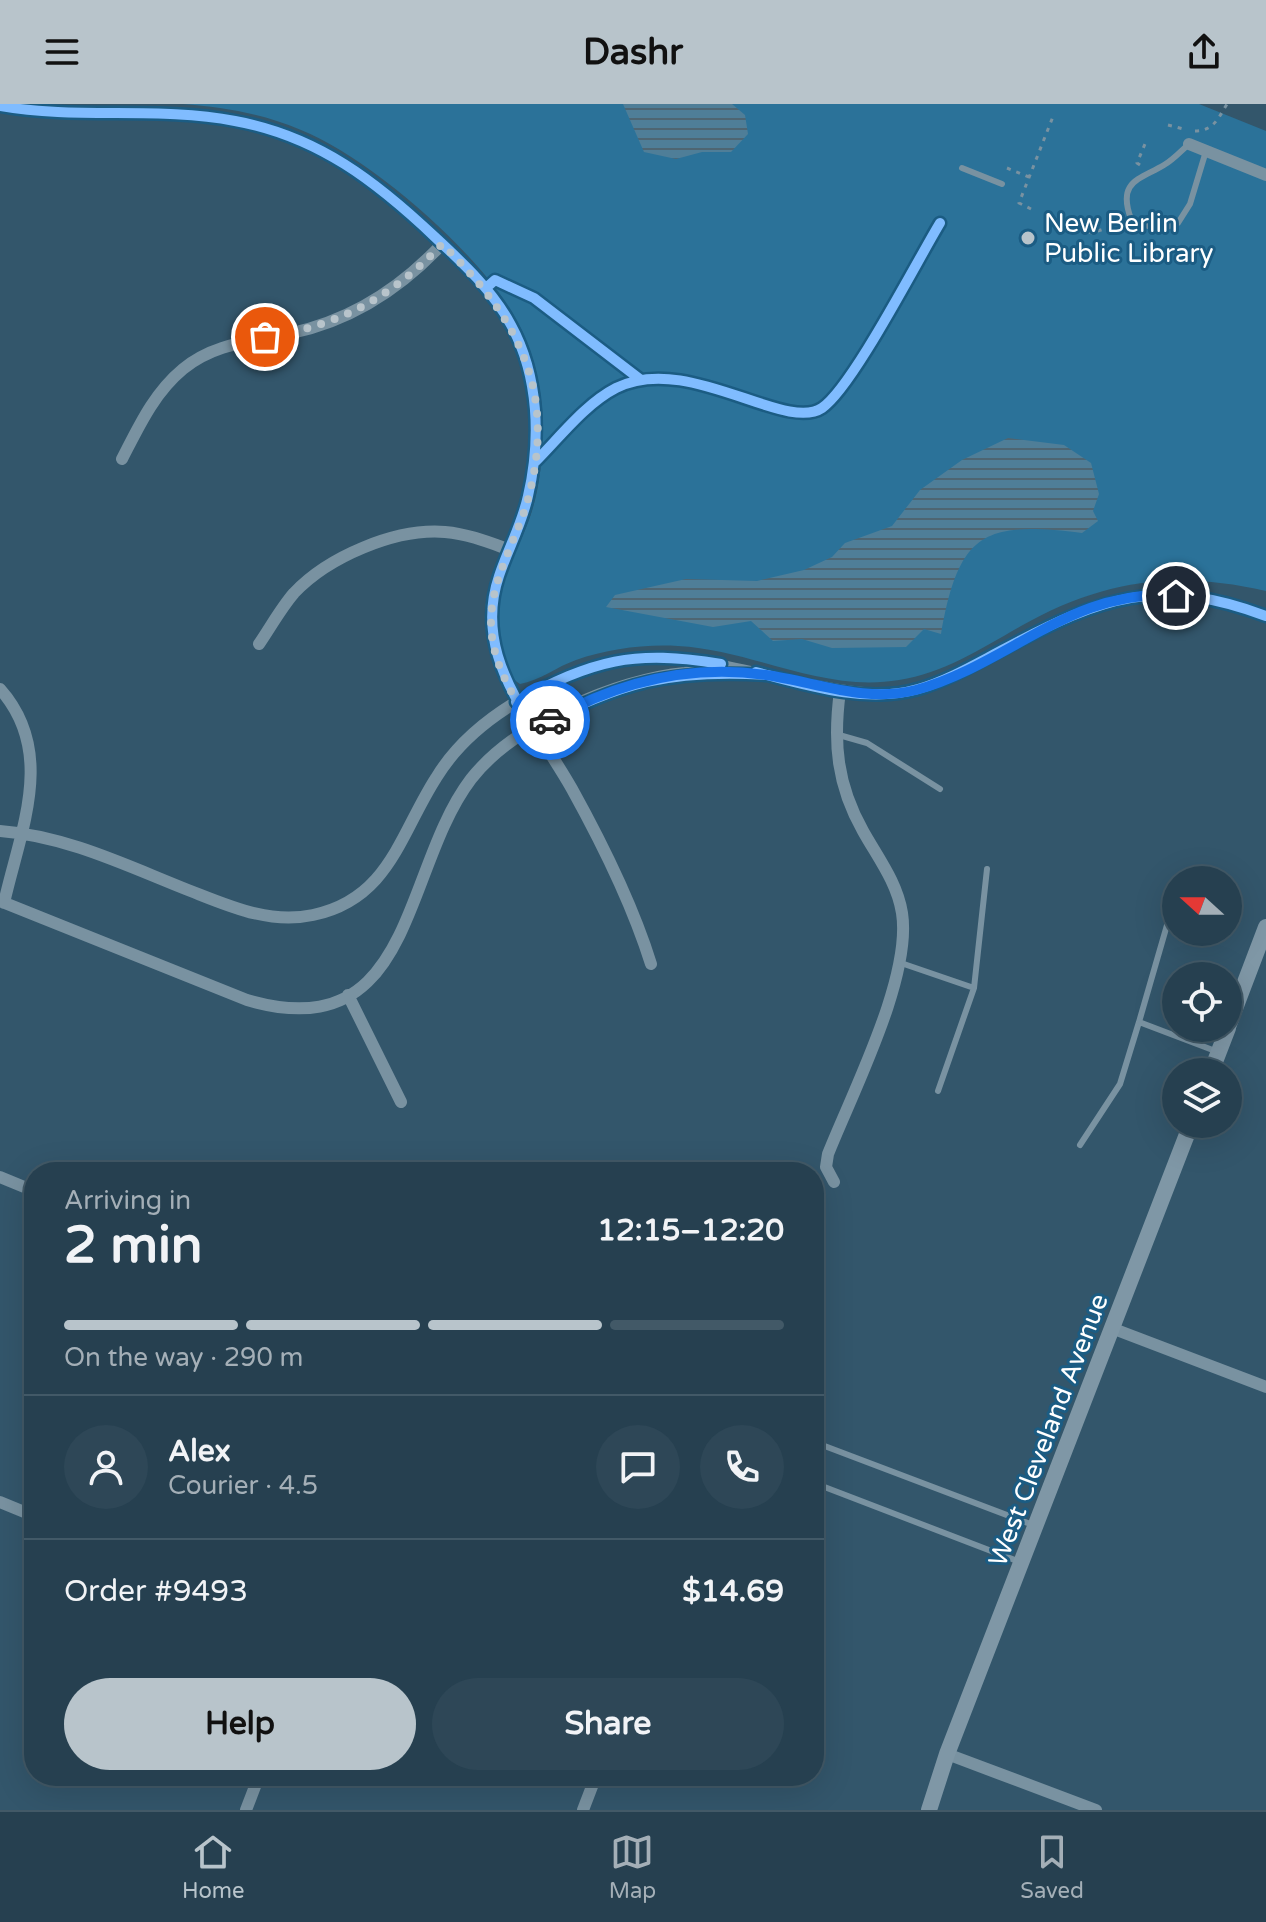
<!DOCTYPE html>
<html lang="en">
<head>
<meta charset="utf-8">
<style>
	:root { --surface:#264050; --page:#2e4757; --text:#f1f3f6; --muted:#a4afb7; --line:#425967; --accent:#b8c4cb }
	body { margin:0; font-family:"Varela Round",sans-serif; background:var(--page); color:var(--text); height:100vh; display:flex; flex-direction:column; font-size:30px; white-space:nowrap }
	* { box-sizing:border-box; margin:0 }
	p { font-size:26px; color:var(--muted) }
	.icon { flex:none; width:44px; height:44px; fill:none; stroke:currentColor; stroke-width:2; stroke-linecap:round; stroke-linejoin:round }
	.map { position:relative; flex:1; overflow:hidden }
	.details { position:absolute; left:24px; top:1058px; width:800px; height:624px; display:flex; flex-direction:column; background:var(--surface); border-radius:32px; box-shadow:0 8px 32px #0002,0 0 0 2px var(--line) }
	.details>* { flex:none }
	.needle { width:52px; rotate:291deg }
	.controls { position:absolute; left:1162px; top:762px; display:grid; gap:16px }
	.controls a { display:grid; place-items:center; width:80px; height:80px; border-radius:50%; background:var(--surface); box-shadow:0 8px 32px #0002,0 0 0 2px var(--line); font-size:40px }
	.pin { position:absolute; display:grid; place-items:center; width:68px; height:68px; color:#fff; margin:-34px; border:4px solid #fff; border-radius:50%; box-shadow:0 2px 8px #0007 }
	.courier { position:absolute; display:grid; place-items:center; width:80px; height:80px; margin:-40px; border:6px solid #1a73e8; border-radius:50%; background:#fff; color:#222; box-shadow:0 2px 10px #0007 }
	.summary em { font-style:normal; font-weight:800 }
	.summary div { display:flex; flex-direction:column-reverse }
	.summary { display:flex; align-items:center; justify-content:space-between; height:136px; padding:0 40px }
	h1 { font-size:52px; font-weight:800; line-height:60px }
	.bar { display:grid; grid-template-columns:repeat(4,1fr); gap:12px 8px; align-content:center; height:96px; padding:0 40px }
	.bar i { height:10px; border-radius:6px; background:var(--line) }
	.bar .selected { background:var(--accent) }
	.bar p { grid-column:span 4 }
	.line { display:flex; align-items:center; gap:20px; padding:0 40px; border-top:2px solid var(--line) }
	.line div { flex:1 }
	.round { display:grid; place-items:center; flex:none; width:84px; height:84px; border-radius:42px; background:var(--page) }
	.primary-button { display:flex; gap:16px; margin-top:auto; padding:16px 40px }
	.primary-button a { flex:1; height:92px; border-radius:48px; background:var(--accent); color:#111; font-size:32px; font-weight:800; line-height:92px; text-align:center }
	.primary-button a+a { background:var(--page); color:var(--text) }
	header { display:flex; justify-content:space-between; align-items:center; height:104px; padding:0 40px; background:var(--accent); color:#111; font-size:36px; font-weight:800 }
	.tabs { display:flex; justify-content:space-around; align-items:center; height:112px; border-top:2px solid var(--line); background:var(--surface); font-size:22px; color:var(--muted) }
	.tabs a { display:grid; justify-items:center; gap:4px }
	.tabs .selected { color:var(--accent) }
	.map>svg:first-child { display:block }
	.green { fill:#2b7299 }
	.water { fill:url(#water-rules) }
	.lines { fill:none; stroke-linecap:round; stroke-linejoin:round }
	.path { stroke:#7992a1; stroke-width:3; stroke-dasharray:4 6; stroke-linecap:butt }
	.lane { stroke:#7992a1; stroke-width:6 }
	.street { stroke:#7992a1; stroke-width:12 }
	.secondary { stroke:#7f97a6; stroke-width:16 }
	.cycleway-casing { stroke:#1b5c83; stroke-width:15 }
	.cycleway { stroke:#80bcff; stroke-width:10 }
	.done { stroke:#b8c4cb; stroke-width:8; stroke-dasharray:0 14.4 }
	.route { stroke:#1a73e8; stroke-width:10 }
	.poi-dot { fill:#b8c4cb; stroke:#1b5c83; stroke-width:3 }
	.labels { text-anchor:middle; stroke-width:6; stroke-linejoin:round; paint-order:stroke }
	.poi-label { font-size:26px; fill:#fff; stroke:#1b5c83; text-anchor:start }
	.street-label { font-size:26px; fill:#fff; stroke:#1b5c83 }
</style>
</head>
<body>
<header><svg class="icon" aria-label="menu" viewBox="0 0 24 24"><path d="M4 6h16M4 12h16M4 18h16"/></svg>Dashr<svg class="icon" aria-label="share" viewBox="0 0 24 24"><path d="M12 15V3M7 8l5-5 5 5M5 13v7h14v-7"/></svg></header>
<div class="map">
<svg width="1266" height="1706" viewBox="0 0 1266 1706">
	<defs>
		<pattern id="water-rules" width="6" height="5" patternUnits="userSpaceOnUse" patternTransform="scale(2)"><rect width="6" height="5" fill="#4f7e98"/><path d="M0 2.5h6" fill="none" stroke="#4e6572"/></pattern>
	</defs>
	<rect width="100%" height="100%" fill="#33566b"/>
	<path class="green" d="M183,0h1016l67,27v460c-92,-21 -163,-11 -245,35 -39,22 -77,47 -122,54 -76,13 -146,-30 -221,-34 -34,-2 -70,3 -102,14 -18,6 -37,21 -56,24 -21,-12 -24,-57 -22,-79 4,-32 23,-60 33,-91 9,-27 11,-55 12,-83 0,-36 -7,-74 -24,-106 -34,-68 -148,-167 -218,-195 -38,-16 -77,-23 -118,-26z"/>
	<path class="water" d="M623,0h109l13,11 3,19 -17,18h-29l-26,7 -32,-7z
		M1008,334l56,7 27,18 8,31 -6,17 5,10 -16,12c-98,-12 -123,-1 -141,101l-17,-5 -18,18 -74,1 -30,-9 -29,2 -22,-20 -38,6 -107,-20 9,-12 71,-16 71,2 47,-11 28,-13 13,-14 47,-17 28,-36 42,-30z"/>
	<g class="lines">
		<path class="path" d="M1168,21l19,5
			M1195,27c18,0 23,-12 32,-27
			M1140,61l-3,-2 8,-19
			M1007,64l22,9
			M1031,105l-12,-6 35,-89
			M1079,124l13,5 29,-10"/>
		<path class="lane" d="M1189,40c-8,7 -16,16 -25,21 -25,15 -47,16 -33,54l27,11 20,-7 12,-19 16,-53
			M962,64l40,16
			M839,631l28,8 73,46
			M901,859l73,25 13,-119
			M1139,918l37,-128
			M938,987l36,-103
			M1080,1041l40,-61 19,-62 79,30
			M814,1270v7
			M814,1338l219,83
			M814,1379l206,79"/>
		<path class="street" d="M0,2c80,14 159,0 236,15 87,17 149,67 211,127 24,24 50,48 65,78 16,31 23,65 24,99 2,27 -3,57 -11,83 -11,38 -40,81 -33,122 10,61 50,106 80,159 31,56 60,114 79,175
			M1189,40l77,31
			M122,355c17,-33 32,-66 61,-90 33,-27 70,-27 109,-36 60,-13 109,-45 150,-89
			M259,540c11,-16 22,-36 35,-51 34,-36 101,-65 151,-61 23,2 43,10 65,18
			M0,585c57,64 20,142 4,214
			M0,727c65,5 123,33 183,57 42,16 84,37 130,27 76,-16 87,-81 123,-137 20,-33 50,-58 82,-77 112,-67 171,-41 288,-17 32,6 65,13 99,8 33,-5 62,-23 91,-39 99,-53 158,-79 270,-37
			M0,797l247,99c168,49 154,-129 224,-221 43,-55 146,-100 214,-106 17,-2 36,0 54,1
			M348,891l53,107
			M0,1073l34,14
			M834,1078l-8,-15 2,-13c25,-63 84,-177 74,-241 -5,-31 -24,-55 -39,-82 -26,-46 -30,-88 -23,-140
			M1114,1225l152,58
			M0,1398l34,14
			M947,1650l149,56
			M246,1706l13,-34
			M583,1706l13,-34"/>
		<path class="secondary" d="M1228,923l38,-100
			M1211,968l17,-44
			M929,1706l18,-56 244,-630"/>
		<defs>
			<path id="cycleway" d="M0,2c78,14 158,0 235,15 83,15 142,61 201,117 28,26 57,53 75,87 28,51 30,115 17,171 -6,28 -20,53 -29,80 -19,56 4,105 35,152 86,-46 137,-59 234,-53
				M486,184l9,-8 39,18 107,82
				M535,358c25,-25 50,-58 81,-74 71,-36 169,45 206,20 30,-20 95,-147 118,-185
				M756,568c50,13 110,32 162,17 31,-9 59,-26 88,-41 95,-51 154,-72 260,-32
				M516,598c77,-42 118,-53 205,-38"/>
		</defs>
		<use href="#cycleway" class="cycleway-casing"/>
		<use href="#cycleway" class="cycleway"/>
	</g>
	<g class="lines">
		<path class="done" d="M265,233c71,-10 128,-40 177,-93 78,76 117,151 84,262 -12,38 -35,75 -35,116 0,40 22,75 43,106l16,-8"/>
		<path class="route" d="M550,616c66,-37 140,-56 216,-45 50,7 99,28 150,15 92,-25 159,-104 260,-94"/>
	</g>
	<circle class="poi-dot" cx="1028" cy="134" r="8"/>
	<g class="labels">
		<g class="poi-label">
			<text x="1044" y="128">New Berlin<tspan x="1044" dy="30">Public Library</tspan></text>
		</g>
		<g class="street-label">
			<text transform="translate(1048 1326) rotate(-69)" y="9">West Cleveland Avenue</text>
		</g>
	</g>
</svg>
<div class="controls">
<a><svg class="needle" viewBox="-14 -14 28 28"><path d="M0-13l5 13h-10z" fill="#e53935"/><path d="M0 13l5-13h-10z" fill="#a4afb7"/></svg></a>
<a><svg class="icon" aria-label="locate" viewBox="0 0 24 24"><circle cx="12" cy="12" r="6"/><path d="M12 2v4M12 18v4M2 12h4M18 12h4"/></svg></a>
<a><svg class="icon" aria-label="layers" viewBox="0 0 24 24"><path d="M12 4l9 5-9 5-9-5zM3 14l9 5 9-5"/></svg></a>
</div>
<div class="pin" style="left:265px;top:233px;background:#ea580c"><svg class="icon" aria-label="bag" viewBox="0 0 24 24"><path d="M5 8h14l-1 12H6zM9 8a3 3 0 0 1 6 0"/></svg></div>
<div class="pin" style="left:1176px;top:492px;background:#1f2937"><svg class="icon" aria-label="home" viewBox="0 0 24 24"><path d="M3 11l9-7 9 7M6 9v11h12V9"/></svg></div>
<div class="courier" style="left:550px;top:616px"><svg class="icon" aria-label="car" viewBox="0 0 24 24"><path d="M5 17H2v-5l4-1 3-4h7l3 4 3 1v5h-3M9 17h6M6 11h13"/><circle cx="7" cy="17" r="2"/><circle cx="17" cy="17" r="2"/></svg></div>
<section class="details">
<div class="summary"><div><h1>2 min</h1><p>Arriving in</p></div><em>12:15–12:20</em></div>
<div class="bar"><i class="selected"></i><i class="selected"></i><i class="selected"></i><i></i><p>On the way · 290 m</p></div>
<div class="line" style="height:144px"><a class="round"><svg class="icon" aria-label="person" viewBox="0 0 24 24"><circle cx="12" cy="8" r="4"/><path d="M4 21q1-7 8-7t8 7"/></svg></a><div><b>Alex</b><p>Courier · 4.5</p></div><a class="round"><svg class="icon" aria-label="chat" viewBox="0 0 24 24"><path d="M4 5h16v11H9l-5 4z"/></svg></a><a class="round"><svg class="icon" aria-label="phone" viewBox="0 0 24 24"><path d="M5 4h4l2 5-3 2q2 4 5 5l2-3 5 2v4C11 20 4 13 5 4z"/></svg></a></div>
<div class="line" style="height:104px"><div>Order #9493</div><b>$14.69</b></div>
<div class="primary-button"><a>Help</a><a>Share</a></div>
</section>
</div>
<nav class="tabs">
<a class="selected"><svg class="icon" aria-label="home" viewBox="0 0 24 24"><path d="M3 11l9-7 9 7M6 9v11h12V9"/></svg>Home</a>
<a><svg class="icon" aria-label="map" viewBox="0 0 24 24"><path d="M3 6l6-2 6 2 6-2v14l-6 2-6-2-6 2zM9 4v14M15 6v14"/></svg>Map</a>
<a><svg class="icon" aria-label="saved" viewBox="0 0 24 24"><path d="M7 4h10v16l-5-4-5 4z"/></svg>Saved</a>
</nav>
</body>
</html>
